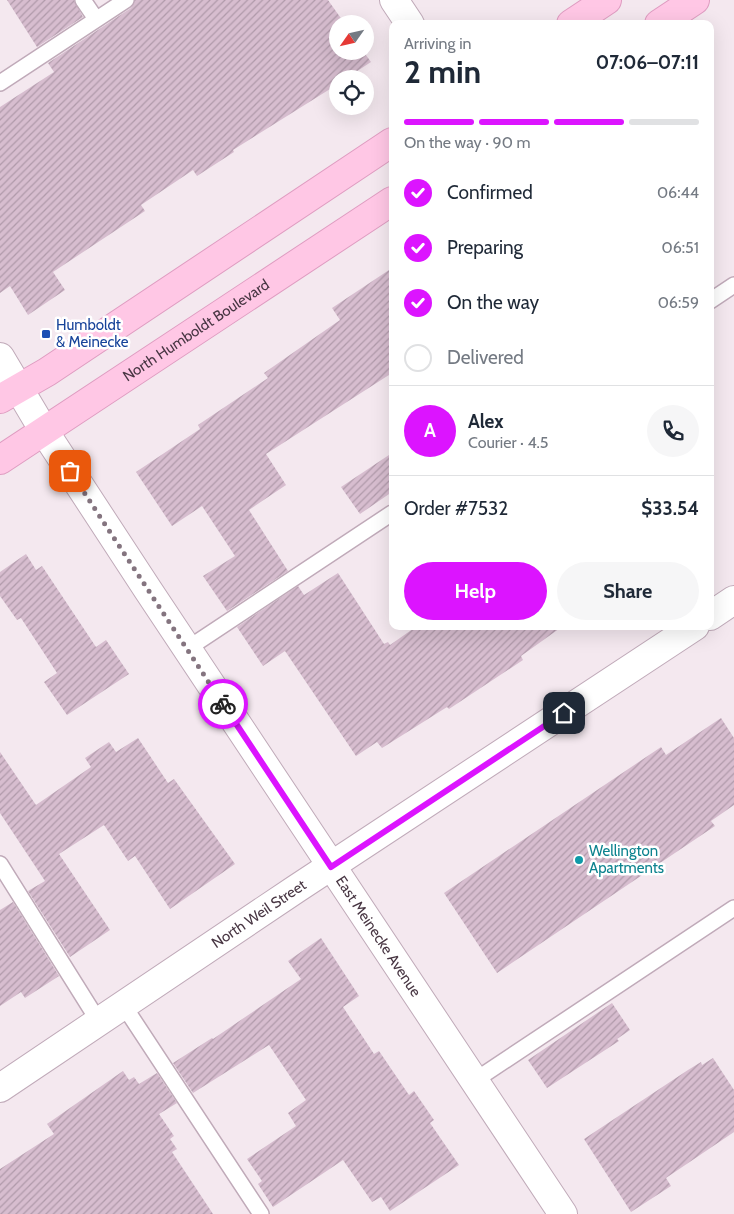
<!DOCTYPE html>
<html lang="en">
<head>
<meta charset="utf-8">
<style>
	:root { --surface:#fff; --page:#f6f6f7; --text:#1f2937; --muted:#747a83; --line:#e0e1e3; --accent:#dc14ff }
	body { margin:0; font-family:Cabin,sans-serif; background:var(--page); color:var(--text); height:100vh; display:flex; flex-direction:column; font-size:19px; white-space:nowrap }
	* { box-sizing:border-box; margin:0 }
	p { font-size:16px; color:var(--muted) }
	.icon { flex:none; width:28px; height:28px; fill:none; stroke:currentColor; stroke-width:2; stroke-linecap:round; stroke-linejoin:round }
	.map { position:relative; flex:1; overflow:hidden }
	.sheet { position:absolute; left:389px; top:20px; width:325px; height:610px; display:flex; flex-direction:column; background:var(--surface); border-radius:10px; box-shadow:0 5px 20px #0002 }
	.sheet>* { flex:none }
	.needle { width:32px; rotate:236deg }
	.tools { position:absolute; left:329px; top:15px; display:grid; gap:10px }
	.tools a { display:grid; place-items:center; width:45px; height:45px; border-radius:50%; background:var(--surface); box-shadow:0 5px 20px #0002; font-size:25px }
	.pin { position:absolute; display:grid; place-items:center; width:42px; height:42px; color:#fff; margin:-21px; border-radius:10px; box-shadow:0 2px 8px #0006 }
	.courier { position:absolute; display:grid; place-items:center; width:50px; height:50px; margin:-25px; border:4px solid #dc14ff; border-radius:50%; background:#fff; color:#222; box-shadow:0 1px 6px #0007 }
	.head em { font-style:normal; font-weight:700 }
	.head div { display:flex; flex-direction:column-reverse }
	.head { display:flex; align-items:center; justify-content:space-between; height:85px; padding:0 15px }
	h1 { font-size:32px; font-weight:700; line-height:38px }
	.bar { display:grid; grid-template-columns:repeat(4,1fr); gap:8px 5px; align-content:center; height:60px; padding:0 15px }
	.bar i { height:6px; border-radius:4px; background:var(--line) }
	.bar .current { background:var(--accent) }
	.bar p { grid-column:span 4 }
	.line { display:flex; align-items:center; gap:12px; padding:0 15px; border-top:1px solid var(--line) }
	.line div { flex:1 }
	.round { display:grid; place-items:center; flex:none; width:52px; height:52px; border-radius:26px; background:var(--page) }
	ol { padding:0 15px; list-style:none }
	li { display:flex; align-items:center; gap:15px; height:55px }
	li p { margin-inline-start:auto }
	li .icon { padding:5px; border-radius:50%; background:var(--accent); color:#fff; stroke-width:4 }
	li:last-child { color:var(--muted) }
	li i { width:28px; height:28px; border:2px solid var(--line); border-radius:50% }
	.primary-button { display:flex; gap:10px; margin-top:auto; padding:10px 15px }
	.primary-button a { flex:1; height:58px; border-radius:30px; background:var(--accent); color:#fff; font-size:20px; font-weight:700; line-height:58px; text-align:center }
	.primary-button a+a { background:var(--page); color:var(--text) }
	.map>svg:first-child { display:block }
	.building { fill:url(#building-hatch) }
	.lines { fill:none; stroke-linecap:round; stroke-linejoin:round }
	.lane-casing { stroke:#c0aab9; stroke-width:18 }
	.street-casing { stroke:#c0aab9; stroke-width:30 }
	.secondary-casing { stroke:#df9cc1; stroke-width:30 }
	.lane { stroke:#fff; stroke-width:15 }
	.street { stroke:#fff; stroke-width:28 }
	.secondary { stroke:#ffc7e5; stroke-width:28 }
	.done { stroke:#84747f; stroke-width:5; stroke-dasharray:0 9 }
	.route { stroke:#dc14ff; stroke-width:6 }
	.transit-dot { fill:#1a4fb4; stroke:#fff; stroke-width:2 }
	.culture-dot { fill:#0f9aa8; stroke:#fff; stroke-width:2 }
	.labels { text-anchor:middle; stroke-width:5; stroke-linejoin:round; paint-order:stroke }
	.transit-label { font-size:15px; fill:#164399; stroke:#fff; text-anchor:start }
	.street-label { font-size:15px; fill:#483643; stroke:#fff }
	.culture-label { font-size:15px; fill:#0d838f; stroke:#fff; text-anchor:start }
</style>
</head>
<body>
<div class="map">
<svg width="734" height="1214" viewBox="0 0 734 1214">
	<defs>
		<pattern id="building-hatch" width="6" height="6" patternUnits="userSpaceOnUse" patternTransform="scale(1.25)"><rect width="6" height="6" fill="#d7bdcf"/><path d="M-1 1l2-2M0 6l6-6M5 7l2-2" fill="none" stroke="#b09aaa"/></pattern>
	</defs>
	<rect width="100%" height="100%" fill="#f4e8ef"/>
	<path class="building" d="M7,0h67l9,17 -46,30z
		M135,0h193l17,24h-7v27h25l8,11 -26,17h-7v5l-105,66 1,2 -37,24 -4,-6 -52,35 4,6 -92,61 12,18 -37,25 -18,-29 -10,7v-186l54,-35 -6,-9 83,-55z
		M392,268v105l-126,81 20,31 -37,25 39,61 -61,40 -24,-35 32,-20 -33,-50 -30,20 -36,-54 64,-43 -2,-4 70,-47 -4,-5 76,-53 -8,-12z
		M392,453v39l-32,22 -19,-27z
		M26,554l10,16 6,-4 54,81 10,-7 23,34 -62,41 -23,-33 13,-9 -36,-55 -4,2 -17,-24v-24z
		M338,573l46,71 4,-2 2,3 27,-19h146l-42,30 2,4 -74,49 -2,-2 -65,41 -5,-6 -21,14 -71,-105 -22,15 -26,-39 61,-41 6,9z
		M721,718l13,20v67l-23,16 4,5 -218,147 -53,-80 217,-146 5,8z
		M138,738l30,45 6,-4 61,85 -65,45 -35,-53 -7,5 -24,-36 -45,29 51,76 -40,27 -42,-66 17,-10 -45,-68v-61l36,53 55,-38 -6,-9 24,-16 7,10z
		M13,902l46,74 -34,22 -4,-6 -21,14v-96z
		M321,938l38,58 -16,11 31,47 5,-3 30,44 5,-4 20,29 -4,3 29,42 -69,46 -9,-14 -9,5 -29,-42 -70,47 -15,-23 4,-3 -15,-22 49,-33 -8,-13 18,-13 -37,-55 -76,48 -20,-30 39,-25 1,1 88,-60 -13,-18z
		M612,1003l18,27 -13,9 2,2 -72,47 -19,-28z
		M713,1058l21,32v42l-68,46 5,8 -40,26 -47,-73 104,-69 13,-8 1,3z
		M123,1071l6,9 5,-3 5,7 18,-11 20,30 -18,11 15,22 -4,3 7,10 -5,3 41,62h-213v-45l54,-35 -7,-10z"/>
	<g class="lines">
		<defs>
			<path id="lane" d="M83,0l13,19
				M0,83l126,-83
				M710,301l24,-16
				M187,649l205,-136
				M0,864l99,158
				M124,1006l137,208
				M474,1081l260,-173"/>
			<g id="street">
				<path d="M394,0l16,24"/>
				<path id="s1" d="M0,357l44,74 104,159 415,624"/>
				<path d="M710,616l24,-16"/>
				<path id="s2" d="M0,1088l296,-199 399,-263"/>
			</g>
			<g id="secondary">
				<path d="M571,24l36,-24"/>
				<path d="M659,24l36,-24"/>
				<path d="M0,399l47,-27 345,-230"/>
				<path id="s3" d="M0,460l392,-259"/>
			</g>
		</defs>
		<use href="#lane" class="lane-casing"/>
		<use href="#street" class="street-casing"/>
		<use href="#secondary" class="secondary-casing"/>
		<use href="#lane" class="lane"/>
		<use href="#street" class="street"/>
		<use href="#secondary" class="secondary"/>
	</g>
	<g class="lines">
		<path class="done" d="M70,471l153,233"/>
		<path class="route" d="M223,704l108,163 233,-154"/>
	</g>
	<rect class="transit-dot" x="41" y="329" width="10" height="10" rx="2.5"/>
	<circle class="culture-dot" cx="579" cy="860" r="5"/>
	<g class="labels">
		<g class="transit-label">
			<text x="56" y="330">Humboldt<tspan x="56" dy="17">&amp; Meinecke</tspan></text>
		</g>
		<g class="street-label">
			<text dy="5" stroke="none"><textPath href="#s3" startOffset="235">North Humboldt Boulevard</textPath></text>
			<text dy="5" stroke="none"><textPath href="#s2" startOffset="312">North Weil Street</textPath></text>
			<text dy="5" stroke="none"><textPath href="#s1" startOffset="692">East Meinecke Avenue</textPath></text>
		</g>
		<g class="culture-label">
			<text x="589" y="856">Wellington<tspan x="589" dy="17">Apartments</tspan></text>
		</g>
	</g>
</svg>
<div class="tools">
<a><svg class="needle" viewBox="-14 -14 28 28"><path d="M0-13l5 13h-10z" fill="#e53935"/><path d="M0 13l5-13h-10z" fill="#747a83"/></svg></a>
<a><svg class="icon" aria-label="locate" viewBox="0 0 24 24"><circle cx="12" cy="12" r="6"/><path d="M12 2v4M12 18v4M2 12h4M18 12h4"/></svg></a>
</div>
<div class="pin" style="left:70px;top:471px;background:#ea580c"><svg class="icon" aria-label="bag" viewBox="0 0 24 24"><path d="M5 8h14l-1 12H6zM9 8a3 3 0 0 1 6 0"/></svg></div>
<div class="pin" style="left:564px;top:713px;background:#1f2937"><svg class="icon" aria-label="home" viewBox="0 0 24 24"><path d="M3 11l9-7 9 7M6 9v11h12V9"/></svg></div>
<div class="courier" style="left:223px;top:704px"><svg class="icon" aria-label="bike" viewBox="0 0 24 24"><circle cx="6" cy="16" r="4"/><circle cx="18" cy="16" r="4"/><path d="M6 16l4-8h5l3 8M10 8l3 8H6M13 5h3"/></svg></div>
<section class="sheet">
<div class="head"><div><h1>2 min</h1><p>Arriving in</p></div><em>07:06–07:11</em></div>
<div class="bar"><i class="current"></i><i class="current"></i><i class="current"></i><i></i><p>On the way · 90 m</p></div>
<ol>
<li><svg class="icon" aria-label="check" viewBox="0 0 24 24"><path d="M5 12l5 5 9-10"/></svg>Confirmed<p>06:44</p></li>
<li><svg class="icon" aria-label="check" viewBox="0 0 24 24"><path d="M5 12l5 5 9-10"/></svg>Preparing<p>06:51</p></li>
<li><svg class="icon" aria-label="check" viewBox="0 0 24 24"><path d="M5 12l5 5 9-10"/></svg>On the way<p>06:59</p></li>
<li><i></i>Delivered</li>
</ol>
<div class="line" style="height:90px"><b class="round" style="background:var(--accent);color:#fff">A</b><div><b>Alex</b><p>Courier · 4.5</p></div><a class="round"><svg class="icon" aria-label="phone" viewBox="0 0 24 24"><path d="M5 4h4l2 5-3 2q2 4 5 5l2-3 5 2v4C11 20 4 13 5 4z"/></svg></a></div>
<div class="line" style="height:65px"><div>Order #7532</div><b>$33.54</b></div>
<div class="primary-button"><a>Help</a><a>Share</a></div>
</section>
</div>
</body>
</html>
